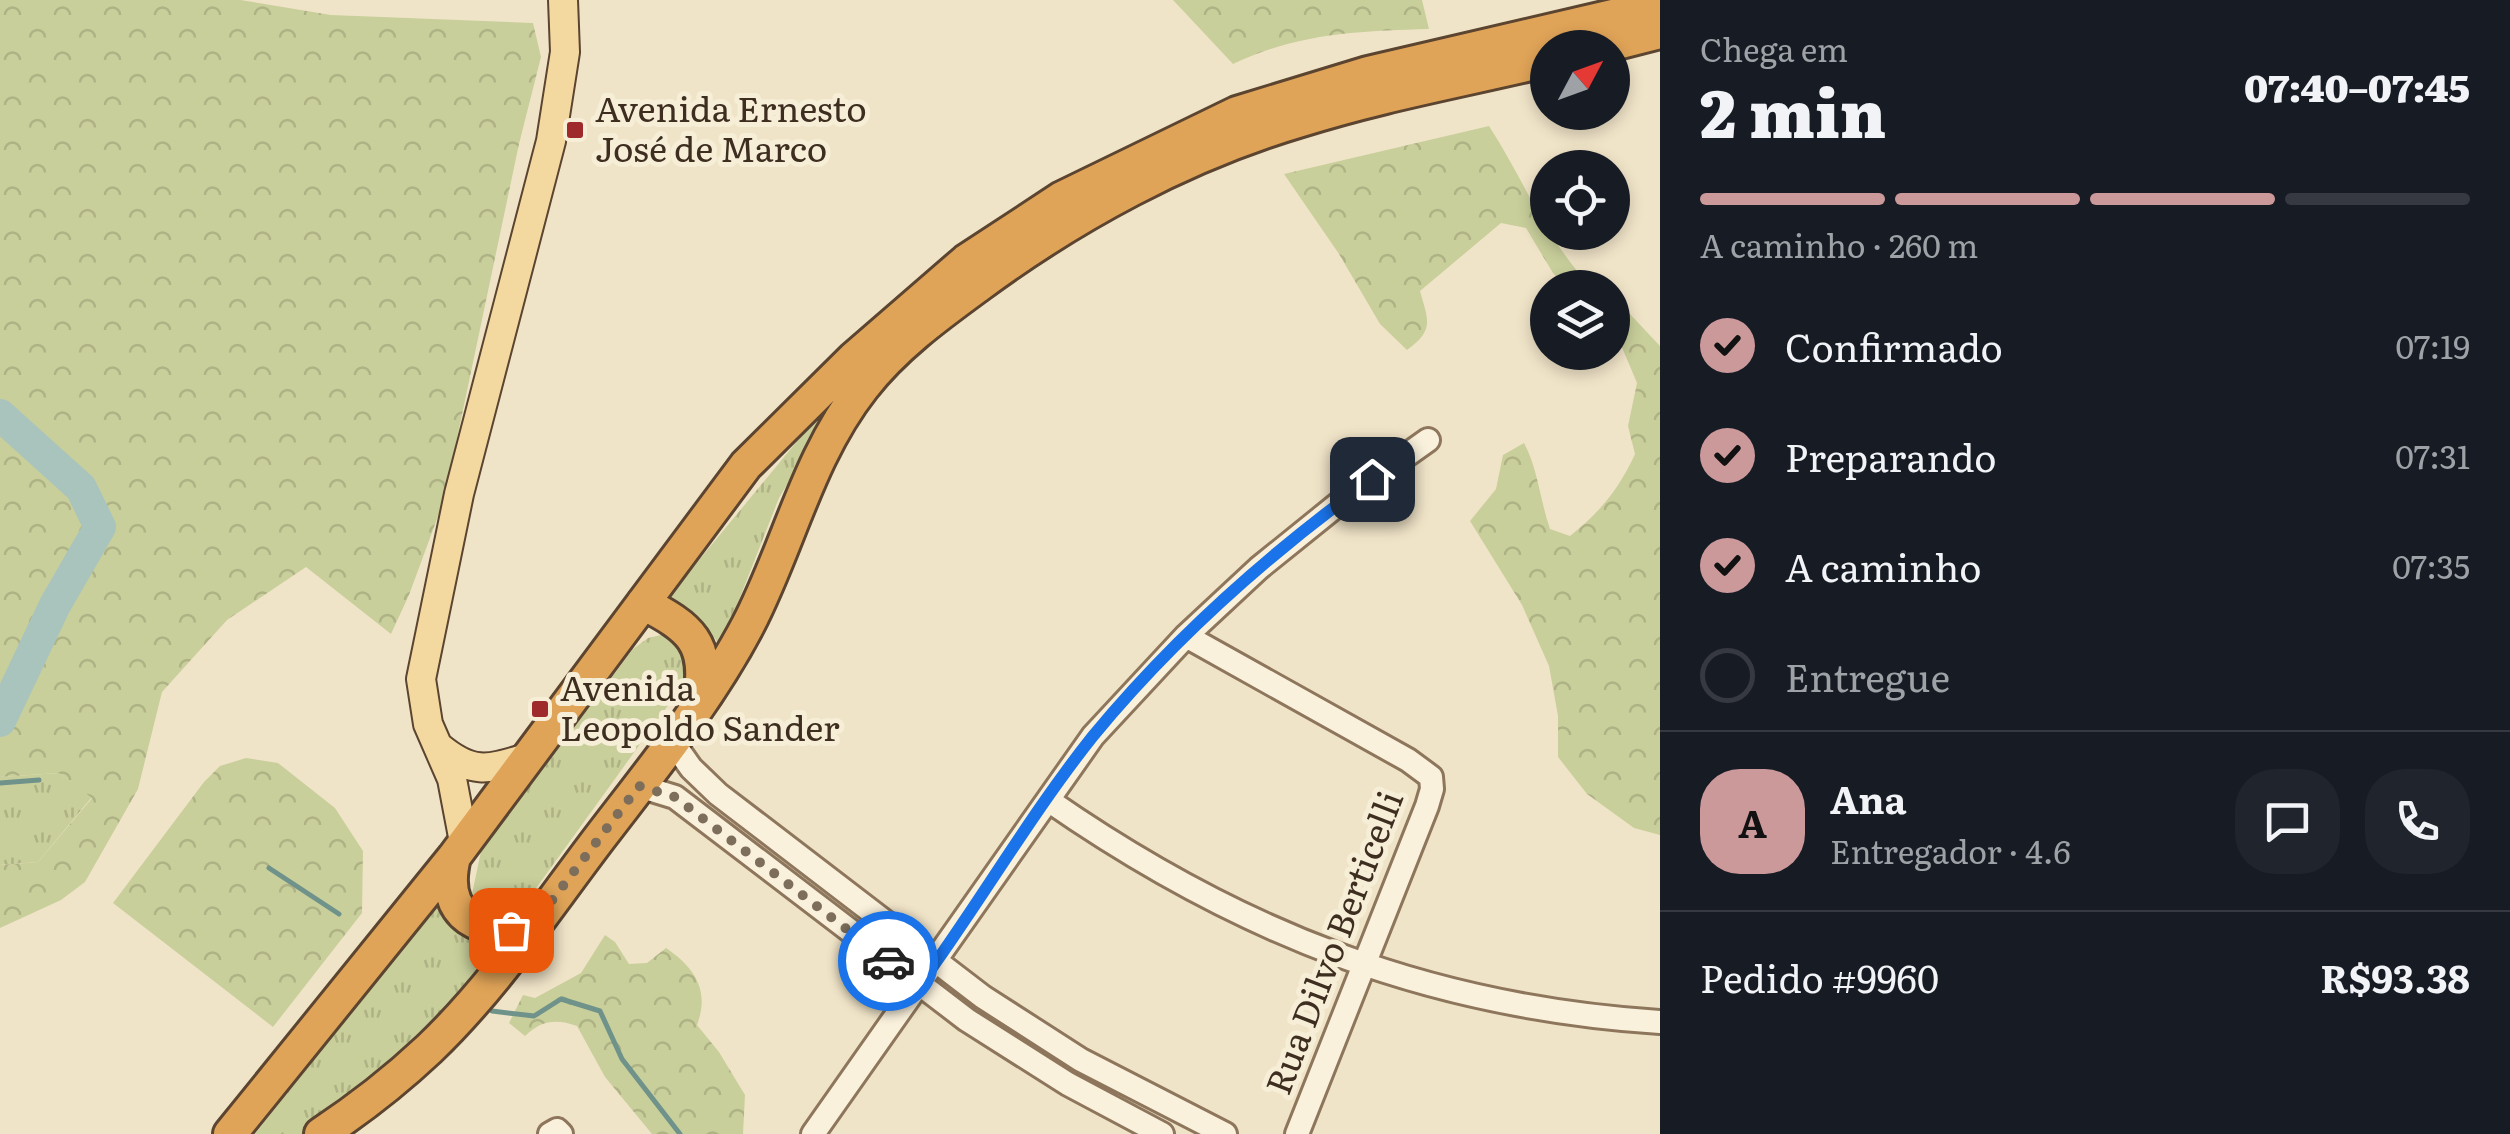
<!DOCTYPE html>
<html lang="pt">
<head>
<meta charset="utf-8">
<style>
	:root { --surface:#171b24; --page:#20242c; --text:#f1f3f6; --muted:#9ea1a6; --line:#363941; --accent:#cc999b }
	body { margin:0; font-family:Literata,serif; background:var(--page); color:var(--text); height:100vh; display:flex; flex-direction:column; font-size:38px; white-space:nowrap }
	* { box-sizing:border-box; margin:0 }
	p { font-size:32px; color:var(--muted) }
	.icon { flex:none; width:55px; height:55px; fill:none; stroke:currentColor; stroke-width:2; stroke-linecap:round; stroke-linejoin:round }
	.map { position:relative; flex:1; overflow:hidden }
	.details { display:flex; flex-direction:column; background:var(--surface); width:850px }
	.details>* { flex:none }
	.needle { width:65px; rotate:49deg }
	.fabs { position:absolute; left:1530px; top:30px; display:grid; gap:20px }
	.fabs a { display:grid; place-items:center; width:100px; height:100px; border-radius:50%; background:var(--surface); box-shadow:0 5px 15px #0003; font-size:50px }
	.pin { position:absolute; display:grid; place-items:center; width:85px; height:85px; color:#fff; margin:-42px; border-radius:20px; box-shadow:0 5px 15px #0006 }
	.courier { position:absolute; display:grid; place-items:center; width:100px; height:100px; margin:-50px; border:8px solid #1a73e8; border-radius:50%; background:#fff; color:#222; box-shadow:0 2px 12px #0007 }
	.overview em { font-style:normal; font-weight:800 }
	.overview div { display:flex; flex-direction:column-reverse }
	.overview { display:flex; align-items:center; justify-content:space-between; height:170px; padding:0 40px }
	h1 { font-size:65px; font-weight:800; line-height:75px }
	.bar { display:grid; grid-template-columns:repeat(4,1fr); gap:15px 10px; align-content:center; height:120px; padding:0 40px }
	.bar i { height:12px; border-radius:8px; background:var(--line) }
	.bar .current { background:var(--accent) }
	.bar p { grid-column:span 4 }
	.line { display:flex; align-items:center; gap:25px; padding:0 40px; border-top:2px solid var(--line) }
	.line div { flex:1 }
	.round { display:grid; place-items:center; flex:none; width:105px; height:105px; border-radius:40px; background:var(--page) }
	ol { padding:0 40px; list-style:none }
	li { display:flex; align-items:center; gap:30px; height:110px }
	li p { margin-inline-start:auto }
	li .icon { padding:10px; border-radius:50%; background:var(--accent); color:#111; stroke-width:4 }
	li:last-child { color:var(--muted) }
	li i { width:55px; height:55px; border:5px solid var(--line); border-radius:50% }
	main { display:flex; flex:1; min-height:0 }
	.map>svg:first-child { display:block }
	.grass { fill:url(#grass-tufts) }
	.forest { fill:url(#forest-crowns) }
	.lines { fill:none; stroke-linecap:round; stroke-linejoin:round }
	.stream { stroke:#6f938a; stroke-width:5 }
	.river { stroke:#a9c4bc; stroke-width:32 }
	.minor-casing { stroke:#8d765c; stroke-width:28 }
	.major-casing { stroke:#5b4430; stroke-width:32 }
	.highway-casing { stroke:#5b4430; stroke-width:38 }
	.minor { stroke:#faf1dc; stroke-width:22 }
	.major { stroke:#f3d9a0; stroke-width:28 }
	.highway { stroke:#e0a458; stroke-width:32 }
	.done { stroke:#7c6e5b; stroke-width:10; stroke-dasharray:0 18 }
	.route { stroke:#1a73e8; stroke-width:12 }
	.poi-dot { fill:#9e2a2b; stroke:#f7eed8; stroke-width:4 }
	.labels { text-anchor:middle; stroke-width:10; stroke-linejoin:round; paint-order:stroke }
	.poi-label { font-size:35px; fill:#3d2e20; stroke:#f7eed8; text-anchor:start }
	.street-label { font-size:35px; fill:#3d2e20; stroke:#f7eed8 }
</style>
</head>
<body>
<main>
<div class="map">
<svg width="1660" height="1134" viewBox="0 0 1660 1134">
	<defs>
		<pattern id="grass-tufts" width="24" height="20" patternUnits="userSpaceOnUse" patternTransform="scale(2.5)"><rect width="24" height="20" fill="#c9cf9b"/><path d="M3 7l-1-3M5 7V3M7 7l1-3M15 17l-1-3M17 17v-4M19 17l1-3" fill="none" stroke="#aeb285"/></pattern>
		<pattern id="forest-crowns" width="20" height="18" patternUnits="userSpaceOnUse" patternTransform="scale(2.5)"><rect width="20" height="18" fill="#c9cf9b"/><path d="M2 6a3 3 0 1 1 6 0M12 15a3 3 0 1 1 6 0" fill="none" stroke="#aeb285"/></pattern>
	</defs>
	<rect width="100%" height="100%" fill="#f0e4c8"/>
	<path class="grass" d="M851,376l-72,122 -59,150c-10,-23 -31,-41 -54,-48z
		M665,634l12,4 12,33 -12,22 -148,205 -19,16 -31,-5 -7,-15 9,-43 152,-202 15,-11z
		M59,773l33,24 -54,65 -38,3v-88z
		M441,899c10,30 28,42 58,49l-57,75 -83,74 -54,37h-50z"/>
	<path class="forest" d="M0,0h241l90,15 202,8 8,34 -22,87 -75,356 -35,95 -18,39 -85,-67 -79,53 -65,72 -24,97 -53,93 -24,18 -61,28v-63l38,-3 54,-64 -33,-25 -59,4z
		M1173,0h249l7,29c-71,2 -130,4 -196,35z
		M1489,126c36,56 57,113 102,161h-25l-13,-14 -27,-45 -25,-5 -81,68c8,29 15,39 -13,59l-27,-26 -41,-70 -55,-80z
		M1613,308l17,6 30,32v489l-26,-7 -47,-34 -29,-37v-41l-9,-50 -27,-61 -52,-84 26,-32 7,-34 21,-12c14,26 16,57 26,86l20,7c30,-24 49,-47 65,-82l-7,-28 9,-43 -24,-57z
		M246,758l32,5 57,45 28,43 -1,62 -89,114 -160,-124 91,-121 16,-16z
		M605,935l10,7 14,22 18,-1 19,-15c29,20 44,42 31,77l22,27 26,43 -2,39h-91l-47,-57 -28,-51c-21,-7 -35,-6 -52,10l-16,-13 14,-28 12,3 46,-25z"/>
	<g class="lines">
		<path class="stream" d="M0,783l39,-3
			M269,868l70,46
			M492,1011l42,5 27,-17 39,12 22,48 58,75"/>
		<path class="river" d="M0,415l81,73 19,39 -45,78 -55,116"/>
		<defs>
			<path id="minor" d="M1186,636l222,124 23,17 1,12 -5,17 -130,328
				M672,741l19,27 27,26 265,203 98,63 144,74
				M639,786l36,11 292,223 101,64 94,50
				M1048,800c190,132 380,207 612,222
				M550,1134l7,-4 4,4
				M813,1134l280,-398 93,-100 73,-68 83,-67 86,-61"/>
			<path id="major" d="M439,747c35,29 50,22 91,10
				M464,842l-12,-63 -24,-55 -7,-45 38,-185 92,-353 14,-89 -2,-52"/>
			<path id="highway" d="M1597,48l63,-16
				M643,603c48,25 66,39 57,96
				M454,857c-15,61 27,80 80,67
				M230,1134l224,-277 292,-392 108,-107 112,-97 96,-63 175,-85 131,-40 292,-68
				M321,1134c38,-25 75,-54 108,-85 66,-63 117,-141 172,-213 52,-68 107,-135 147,-211 41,-79 59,-167 115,-238 32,-41 75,-72 116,-102 95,-70 205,-130 319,-164 82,-26 166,-41 250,-61"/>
		</defs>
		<use href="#minor" class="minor-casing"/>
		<use href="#major" class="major-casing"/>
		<use href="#highway" class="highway-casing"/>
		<use href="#minor" class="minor"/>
		<use href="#major" class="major"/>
		<use href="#highway" class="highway"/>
	</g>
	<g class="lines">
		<path class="done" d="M511,930l23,-6 105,-138 36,11 213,164"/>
		<path class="route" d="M888,961l31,25c60,-82 111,-171 174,-250 80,-97 177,-183 279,-257"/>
	</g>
	<g class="poi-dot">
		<rect x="565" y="120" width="20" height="20" rx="5"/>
		<rect x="530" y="699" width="20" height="20" rx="5"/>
	</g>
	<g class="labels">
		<g class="poi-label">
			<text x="595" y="122">Avenida Ernesto<tspan x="595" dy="40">José de Marco</tspan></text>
			<text x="560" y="701">Avenida<tspan x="560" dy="40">Leopoldo Sander</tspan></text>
		</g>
		<g class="street-label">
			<text transform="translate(1335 943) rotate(-69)" y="12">Rua Dilvo Berticelli</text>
		</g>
	</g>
</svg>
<div class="fabs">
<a><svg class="needle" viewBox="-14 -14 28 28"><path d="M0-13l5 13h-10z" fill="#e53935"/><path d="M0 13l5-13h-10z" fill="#9ea1a6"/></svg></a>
<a><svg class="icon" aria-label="locate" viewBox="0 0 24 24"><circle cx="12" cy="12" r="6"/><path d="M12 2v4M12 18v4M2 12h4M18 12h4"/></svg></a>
<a><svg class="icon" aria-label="layers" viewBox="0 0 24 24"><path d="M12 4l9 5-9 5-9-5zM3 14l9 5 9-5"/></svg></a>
</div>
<div class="pin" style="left:511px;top:930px;background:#ea580c"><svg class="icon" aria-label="bag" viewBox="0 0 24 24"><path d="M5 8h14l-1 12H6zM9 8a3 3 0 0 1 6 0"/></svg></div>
<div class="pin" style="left:1372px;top:479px;background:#1f2937"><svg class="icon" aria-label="home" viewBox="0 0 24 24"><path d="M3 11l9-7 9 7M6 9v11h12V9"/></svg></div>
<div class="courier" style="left:888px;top:961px"><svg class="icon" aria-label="car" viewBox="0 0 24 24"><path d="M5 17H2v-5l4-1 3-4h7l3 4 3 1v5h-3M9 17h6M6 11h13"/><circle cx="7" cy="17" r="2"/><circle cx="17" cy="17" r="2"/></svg></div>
</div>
<section class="details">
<div class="overview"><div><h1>2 min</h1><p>Chega em</p></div><em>07:40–07:45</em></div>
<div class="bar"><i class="current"></i><i class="current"></i><i class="current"></i><i></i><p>A caminho · 260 m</p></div>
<ol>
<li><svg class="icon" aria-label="check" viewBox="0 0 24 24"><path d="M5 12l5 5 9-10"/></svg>Confirmado<p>07:19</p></li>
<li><svg class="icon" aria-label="check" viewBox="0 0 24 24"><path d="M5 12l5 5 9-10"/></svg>Preparando<p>07:31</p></li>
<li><svg class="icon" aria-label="check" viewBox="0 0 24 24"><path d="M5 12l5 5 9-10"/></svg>A caminho<p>07:35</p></li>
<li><i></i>Entregue</li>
</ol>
<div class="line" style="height:180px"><b class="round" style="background:var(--accent);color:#111">A</b><div><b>Ana</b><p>Entregador · 4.6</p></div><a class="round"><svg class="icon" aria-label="chat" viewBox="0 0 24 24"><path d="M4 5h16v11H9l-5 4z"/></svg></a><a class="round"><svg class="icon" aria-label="phone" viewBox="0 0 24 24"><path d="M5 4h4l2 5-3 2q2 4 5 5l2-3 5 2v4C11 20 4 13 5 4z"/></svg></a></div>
<div class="line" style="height:130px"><div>Pedido #9960</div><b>R$93.38</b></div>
</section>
</main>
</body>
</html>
